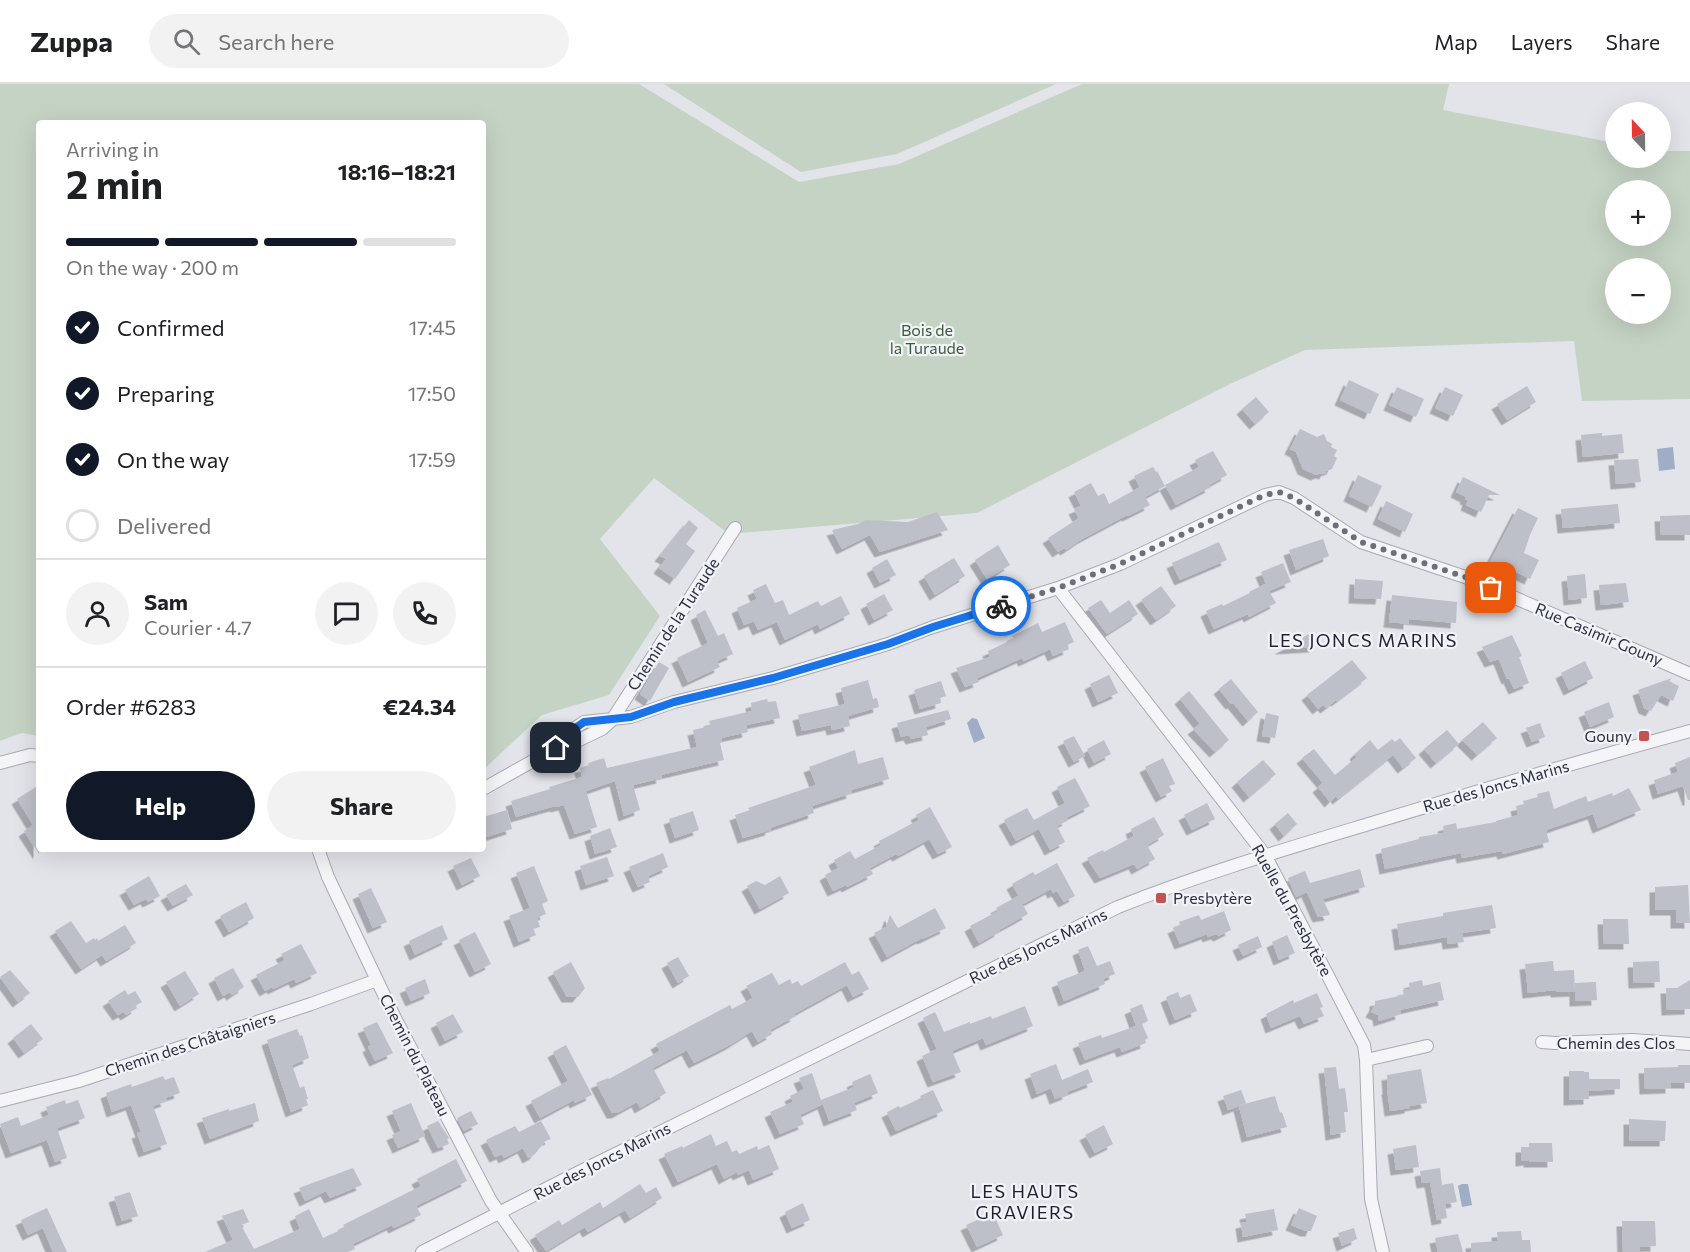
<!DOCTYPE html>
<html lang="en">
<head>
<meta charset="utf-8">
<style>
	:root { --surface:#fff; --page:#f2f2f2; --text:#202124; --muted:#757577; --line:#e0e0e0; --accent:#111827 }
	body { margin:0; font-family:Commissioner,sans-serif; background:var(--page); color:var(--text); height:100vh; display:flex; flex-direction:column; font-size:22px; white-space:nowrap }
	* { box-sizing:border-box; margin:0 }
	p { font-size:20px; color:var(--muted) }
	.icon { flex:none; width:33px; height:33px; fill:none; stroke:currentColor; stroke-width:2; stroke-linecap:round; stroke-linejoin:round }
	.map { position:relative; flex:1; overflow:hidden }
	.panel { position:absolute; left:36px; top:36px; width:450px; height:732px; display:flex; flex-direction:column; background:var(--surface); border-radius:6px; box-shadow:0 6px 24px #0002 }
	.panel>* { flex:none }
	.needle { width:39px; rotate:338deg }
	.buttons { position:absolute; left:1605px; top:18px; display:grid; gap:12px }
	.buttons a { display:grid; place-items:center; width:66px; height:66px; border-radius:50%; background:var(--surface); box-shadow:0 6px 24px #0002; font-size:30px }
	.pin { position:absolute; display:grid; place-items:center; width:51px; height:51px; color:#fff; margin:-26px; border-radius:12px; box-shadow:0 3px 9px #0006 }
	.courier { position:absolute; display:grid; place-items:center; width:60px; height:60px; margin:-30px; border:4px solid #1a73e8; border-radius:50%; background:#fff; color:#222; box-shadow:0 2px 8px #0007 }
	.head em { font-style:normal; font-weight:700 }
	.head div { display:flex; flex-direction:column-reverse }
	.head { display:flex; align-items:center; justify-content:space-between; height:102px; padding:0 30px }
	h1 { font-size:39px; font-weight:700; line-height:45px }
	.bar { display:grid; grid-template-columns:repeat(4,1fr); gap:9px 6px; align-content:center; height:72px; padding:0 30px }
	.bar i { height:8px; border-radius:4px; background:var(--line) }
	.bar .on { background:var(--accent) }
	.bar p { grid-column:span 4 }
	.line { display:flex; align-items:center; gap:15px; padding:0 30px; border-top:2px solid var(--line) }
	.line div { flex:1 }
	.round { display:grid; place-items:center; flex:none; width:63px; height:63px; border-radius:32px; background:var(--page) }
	ol { padding:0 30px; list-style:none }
	li { display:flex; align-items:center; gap:18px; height:66px }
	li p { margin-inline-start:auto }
	li .icon { padding:6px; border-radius:50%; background:var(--accent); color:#fff; stroke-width:4 }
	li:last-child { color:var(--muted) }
	li i { width:33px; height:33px; border:3px solid var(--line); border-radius:50% }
	.action { display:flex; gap:12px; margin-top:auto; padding:12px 30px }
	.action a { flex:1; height:69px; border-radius:36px; background:var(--accent); color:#fff; font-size:24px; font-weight:700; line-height:69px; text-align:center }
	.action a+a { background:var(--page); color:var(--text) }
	header { display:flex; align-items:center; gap:36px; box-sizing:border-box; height:84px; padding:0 30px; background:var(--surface); border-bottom:2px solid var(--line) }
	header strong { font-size:28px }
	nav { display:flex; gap:33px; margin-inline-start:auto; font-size:21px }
	.search { width:420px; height:54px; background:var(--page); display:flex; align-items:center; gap:15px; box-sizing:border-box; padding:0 21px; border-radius:33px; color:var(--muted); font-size:22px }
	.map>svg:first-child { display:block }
	.green { fill:#c5d3c4; fill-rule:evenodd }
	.water { fill:#a0adc7 }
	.building { fill:#bdbfc9; filter:url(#shadow) }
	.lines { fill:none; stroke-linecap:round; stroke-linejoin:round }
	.street-casing { stroke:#a7aab4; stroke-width:14 }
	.street { stroke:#f5f5f8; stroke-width:12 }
	.done { stroke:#6b6f7c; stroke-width:6; stroke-dasharray:0 10.8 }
	.route { stroke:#1a73e8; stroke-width:8 }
	.poi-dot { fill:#c55251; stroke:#f2f3f7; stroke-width:2 }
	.labels { text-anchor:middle; stroke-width:4.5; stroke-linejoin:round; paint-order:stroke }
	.park-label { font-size:16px; fill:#3a5b3a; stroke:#f2f3f7 }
	.street-label { font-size:16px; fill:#2b3041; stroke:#f2f3f7 }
	.poi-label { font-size:16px; fill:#2b3041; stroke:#f2f3f7; text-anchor:end }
	.neighbourhood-label { font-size:18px; letter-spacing:1.5px; fill:#1d2132; stroke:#f2f3f7 }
</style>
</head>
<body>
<header>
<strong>Zuppa</strong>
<div class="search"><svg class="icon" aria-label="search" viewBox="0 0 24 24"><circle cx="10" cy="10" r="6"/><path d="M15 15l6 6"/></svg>Search here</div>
<nav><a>Map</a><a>Layers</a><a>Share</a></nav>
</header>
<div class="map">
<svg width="1690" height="1168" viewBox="0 0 1690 1168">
	<defs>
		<filter id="shadow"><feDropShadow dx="-5.5" dy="5.5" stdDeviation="0" flood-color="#0004"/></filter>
	</defs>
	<rect width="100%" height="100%" fill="#e2e4ea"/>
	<path class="green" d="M0,0h639l160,98 100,-18 183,-80h367l-6,26 172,33 1,15h44l1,-7h29v248l-108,2 -8,-60 -269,9 -75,34 -253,129 -248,21 -75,-56 -54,61 60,77 -51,79 -67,20 -59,55v-647h-444v613l-17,-3 -22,8zM1616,106h44v46h-44zM1616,184h44v46h-44z
		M664,0h392l-159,70 -96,18z"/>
	<path class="water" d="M1673,363l2,22 -16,2 -2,-22z
		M972,634l5,1 8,19 -11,5 -7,-20z
		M1462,1100h6l4,21 -10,2 -4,-21z"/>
	<path class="building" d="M1349,296l30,14 -9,20 -30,-14z
		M1527,302l9,16 -29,18 -10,-16z
		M1397,303l27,12 -8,18 -27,-12z
		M1445,303l18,8 -10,21 -18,-8z
		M1256,313l13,15 -14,12 -13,-15z
		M1300,345l17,8 7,-3 3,7 5,3 -1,3 6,3 -3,6 3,2 -5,11 -6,2 -1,3 -4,-1 -5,2 -13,-6 -7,-17 -6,-3z
		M1602,349v3l20,-2 2,19 -41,4 -2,-22z
		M1213,367l14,24 -18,10 2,2 -35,18 -11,-20 34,-18 -4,-7z
		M1638,375l3,23 -25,2 -2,-24z
		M1153,383l3,5 1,-1 8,15 -20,11 5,8 -22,11 -1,-1 -45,24 -16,11 -2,-2 -6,4 -10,-14 31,-20 -5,-9 7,-3 -7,-14 17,-9 7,13 6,-3 5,11 31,-17 3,7 -9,-18z
		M1358,391l24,11 -10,21 -23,-11z
		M1463,393l37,18h-11l-8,17 -15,-7 2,-5 -3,-1 1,-2 -10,-5z
		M1386,417l27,13 -8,18 -27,-13z
		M1618,420l2,19 -57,5 -2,-19z
		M1518,424l20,10 -8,17 -6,18 15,7 -9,19 -18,-9 -1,2 -21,-10z
		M937,428l11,18 -68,22 -10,-17 -28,14 -10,-19 26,-6 8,-4 42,2z
		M1690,431v20h-29l-1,-19z
		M689,436l9,8 -12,16 9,7 -20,28 -16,-11 7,-9 -6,-3z
		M1323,455l6,17 -33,14 -7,-20z
		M1219,458l8,18 -47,20 -8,-17z
		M998,461l12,20 -23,14 -12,-19z
		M954,474l11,18 -30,19 -11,-19z
		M887,475l9,16 -16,8 -8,-15z
		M1283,479l8,19 -22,9 -8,-19z
		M1585,490l2,24 -18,2 -2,-24z
		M1355,495l28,2 -2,18 -27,-1z
		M1626,499l3,19 -28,3 -2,-20z
		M766,500l9,19 8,-3 6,15 29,-14 3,5 20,-10 9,18 -30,15 -2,-5 -33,16 -8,-18 -19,8 -4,-9 -10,4 -7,-17 20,-9 -4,-9z
		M1265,500l11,19 -27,14 -1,-3 -34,15 -8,-18 16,-7 1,2 27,-13 -1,-1z
		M1161,502l15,20 -20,14 -15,-20z
		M884,510l9,16 -19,10 -8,-16z
		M1392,511l65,7 -1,21 -47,-4v5l-20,-2z
		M1101,516l9,13 19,-13 9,14 -31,20 -19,-26z
		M705,526l13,26 6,-3 9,21 -16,7 3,6 -32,15 -11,-24 31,-15 -12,-28z
		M1065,538l9,20 -7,3 2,4 -16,7 -3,-7 -26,12 -2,-3 -45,20 2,4 -14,5 -9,-19 34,-11 -2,-6 26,-12 -2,-3 26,-13 4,9z
		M1311,549l4,14 -35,2z
		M1512,551l10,21 -3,1 10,26 -15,6 -5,-11 -2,1 -8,-20 -9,3 -8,-15z
		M1352,576l15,18 -30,23 -1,-1 -10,8 -3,-3 -5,4 -11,-14z
		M1585,577l8,17 -24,12 -8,-17z
		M659,578l10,6 -19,33 -10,-7z
		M1109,591l9,18 -20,9 -8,-18z
		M1672,594l-3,3 10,5 -6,15 -12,-6 -10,16 -7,-3 -6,-18z
		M1231,595l27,33 -10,9 -15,-18 -2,1 -12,-15z
		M868,596l5,19 4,-1 2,9 -31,9 2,10 -18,4 -1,-5 -29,6 -4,-16 47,-11 -4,-16z
		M941,597l5,15 -6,2 1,5 -21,6 -6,-19z
		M1189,607l40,49 -14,12 -22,-23 7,-5 -20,-25z
		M767,615l1,3 8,-1 4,17 -34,7 2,7 -27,6 1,4 -2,1 4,17 -63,15 1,3 -29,7 7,25 -16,6 -9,-35 -29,10 11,36 -22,7 -11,-29 -8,2 -1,-1 -39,11 -5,-16 39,-12 -1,-2 33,-10 -2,-9 9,-3 -1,-2 16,-5 3,10 90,-21 -4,-17 18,-4 -2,-5 43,-10 -1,-8z
		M1609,618l5,15 -24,10 -6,-15z
		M948,626l3,9 -25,8 2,8 -17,4 -2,-4 -8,2 -4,-14z
		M1266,629l13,3 -4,22 -13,-2z
		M1483,638l14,16 -20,17 -15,-15z
		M1540,639l5,14 -13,5 -6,-14z
		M1447,646l12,14 -23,19 -12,-14z
		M1074,652l11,20 -11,6 -11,-21z
		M1400,654l16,20 -13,10 -10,-13 -55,44 -2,-3 -6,6 -12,-15 5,-4 -21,-25 12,-9 21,26 22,-18 -2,-3 15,-14 8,10 14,-11 3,3z
		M1104,656l7,14 -17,9 -7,-14z
		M855,666l3,14 25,-7 6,22 -38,11 1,3 -40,13 2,7 -44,15 1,2 -28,8 -8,-23 15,-5 -2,-2 68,-23 -7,-18z
		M1690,673v43h-2l-5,-14 -25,8 -4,-14 24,-8 -3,-9z
		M1163,674l12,26 -6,2 3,5 -11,6 -16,-30z
		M1263,676l13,14 -27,23 -12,-15z
		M1075,694l15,28 -24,12 2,2 -11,6 8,16 -15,8 -16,-30 31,-17 -8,-16z
		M39,701v69l-15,-23 9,-6 -16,-26z
		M1629,704l12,22 -43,18 -5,-14 -47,16 3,12 -46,12 -1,-3 -40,7 -1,-5 -76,16 -4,-20 38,-10v-2l25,-4 -1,-7 13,-3 1,6 39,-7v-1l22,-6 -2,-9 8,-2 -1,-3 15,-4 -1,-3 12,-3 5,18 32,-13 2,6 24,-9 1,3z
		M1207,719l8,16 -23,11 -8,-15z
		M930,723l22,40 -14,7 -9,-15 -31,17 -2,-2 -26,14 3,6 -26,13 -1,-2 -13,6 -8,-16 13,-7 -4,-8 16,-9 5,8 26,-14 -2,-4 40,-21 -3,-5z
		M1027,724l12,21 -23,12 -12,-21z
		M507,726l5,19 -29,9v-21z
		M693,727l6,19 -24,8 -6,-19z
		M1288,729l9,11 -13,12 -9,-12z
		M1154,733l10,18 -17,10 8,14 -18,10 -3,-5 -34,14 -13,-20 16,-8 1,2 30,-16 -3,-7z
		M610,744l7,19 -22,7 -5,-18z
		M663,769l5,14 -20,9 2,6 -12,5 -9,-20z
		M607,773l7,19 -28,9 -6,-19z
		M471,774l9,18 -18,9 -9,-19z
		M1057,779l18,33 -11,6 -7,-11 -4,2 -2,-4 -28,15 -11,-20 21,-12 2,3z
		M534,782l14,35 -6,3 4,10 -9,4 3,9 -7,2 3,6 -17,7 -10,-26 21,-8 -14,-35z
		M1360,785l5,18 -42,12 7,16 -12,2 -11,-25 -11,5 -8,-19 17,-7 5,12z
		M149,792l11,20 -12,6 -2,-3 -12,6 -9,-15z
		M780,792l9,17 -29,16 -13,-23 9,-5 9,4z
		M186,800l7,11 -20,11 -7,-11z
		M1688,801l2,38h-14v-13h-21v-23z
		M371,804l16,34 -14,6 -15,-34z
		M1018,812l10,18 -29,16 1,1 -21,12 -9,-17 28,-15 -2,-3z
		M246,818l8,16 -25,14 -9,-16z
		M1492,821l4,23 -34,5 2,9 -16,2 -1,-7 -47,8 -3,-21 46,-8v-3z
		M935,824l11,20 -23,11 -1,-1 -35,19 -13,-24 12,-6 4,-12 8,13z
		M1224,827l7,19 -12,6 -3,-2 -8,3 -1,-3 -27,10 -7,-16 7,-3 -1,-3 20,-7 2,5z
		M1603,835h25l1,25h-25z
		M71,837l15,22 8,-5 1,2 2,-2 1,3 27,-16 11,18 -30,18 -4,-6 -21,14 -26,-38z
		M442,841l6,14 -33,16 -6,-14z
		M475,848l16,32 -16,8 -16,-32z
		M1287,851l8,18 -16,7 -7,-18z
		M1258,852l4,11 -19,9 -5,-11z
		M301,860l16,29 -21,10 -2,-4 -21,10 -1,-2 -7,4 -9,-16 29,-15 -4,-6z
		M1088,862l9,20 13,-5 5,13 -12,5 2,5 -41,17 -7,-19 28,-11 -7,-21z
		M678,873l11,19 -11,7 -11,-20z
		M1553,877l1,10 20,-1 1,21 -19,1v-2l-28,3 -3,-29z
		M1659,877l1,21 -26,1 -1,-21z
		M571,878l14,26 -7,9h-11l-14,-25z
		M845,878l7,13 7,-4 10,18 -16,8 -6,-12 -53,29 2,2 -26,14 2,4 -14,8 -6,-11 -22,14 -36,18 -7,-13 -34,18 13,25 -26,15 -3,-6 -20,11h-5l-16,-30 12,-5 1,1 51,-28 -4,-7 74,-39 2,4 21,-11 -7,-12 26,-13 7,12 11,-6 2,5 6,-3 3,5z
		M233,884l11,19 -12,8 -2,-3 -7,4 -9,-18z
		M10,886l20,23 -12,9 -18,-25z
		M185,887l14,23 -19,12 -14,-24z
		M425,895l5,14 -19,8 -6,-13z
		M1422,896l1,6 17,-4 4,18 -44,10 1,4 -22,7 -1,-6 -7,-3 4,-7v-4l29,-6 -1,-5 7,-1 -1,-6z
		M1690,896v29l-23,1 -1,-22h11z
		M1596,898l1,18 -22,1v-18z
		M125,906l3,5 7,-4 7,11 -7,4 2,2 -11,7 -2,-3 -6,3 -10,-14z
		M1178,908l2,6 10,-4 7,17 -22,9 -9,-23z
		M1317,909l6,14 -3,1 4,8 -20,8 -4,-8 -29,12 -5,-14 27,-14 1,3z
		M1142,920l6,17 -6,3 6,14 -3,2 1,3 -24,9 -2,-5 -35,13 -7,-17 23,-8 1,3 34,-12 -6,-17z
		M1025,922l8,20 -47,19 -3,-7 -31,13 9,21 -28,10 -11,-26 15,-7 -14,-31 12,-6 9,20 26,-10v2l21,-8 1,3z
		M453,930l10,18 -18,9 -9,-18z
		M377,938l16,31 -18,8 -7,-14 3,-2 -8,-17z
		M31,940l12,15 -19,14 -11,-15z
		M297,945l3,7 2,-1 7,23 -17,7 8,23 4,-2 4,13h-2l2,6 -17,7 -24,-72z
		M566,961l26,50 -17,8 -1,-3 -34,18 -9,-17 37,-20 -15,-29z
		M1056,980l6,16 26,-11 5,13 -26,10 1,2 -13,5 -4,-11 -14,6 -7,-20z
		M1678,981h12v18h-19v5l-26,1 -1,-21 34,-1z
		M1336,983l3,22 6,-1 3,24h-4l2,20 -15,3 -7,-67z
		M1421,985l6,34 -17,3v2l-20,3 -3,-22h1l-1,-14z
		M1569,987h15v1h5v7h31v10l-31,2v8l-20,1z
		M812,989l9,27 33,-13 -2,-5 18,-8 8,19 -24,10 3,7 -28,11 -6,-17 -23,11 4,9 -24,10 -10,-22 23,-10 -3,-6 14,-7 -5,-11z
		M163,992l2,4 9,-3 6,16 -15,5 2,3 -14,5 14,38 -23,8 -7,-19 4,-1 -10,-27 -19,7 -6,-19 25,-9 1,3z
		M933,1006l10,21 -47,20 -9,-19 12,-6 1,2 21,-10 -1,-2z
		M1241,1006l5,13 -6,2 35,-9 5,17 2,-1 5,15 -40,10 -8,-31 -11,4 -5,-14z
		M65,1016l1,4 12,-4 7,18 -28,10 10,30 -12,4 -8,-22 -36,13 -11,-29 18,-7 3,9 28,-11 -3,-8z
		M255,1019l4,18 -49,18 -8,-21 27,-9v2z
		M411,1019l14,33 -27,12 -6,-13 9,-4 -9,-20z
		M471,1027l7,13 -14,7 -7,-13z
		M1629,1035l37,2 -1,20h-36z
		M438,1037l11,17 -2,1 2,5 -11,4 -11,-22z
		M541,1037l10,18 -6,2 -10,13 -7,4 -5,-10 -19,10 -2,-4 -7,3 -9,-17 29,-14 4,6z
		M1104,1041l9,19 -18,9 -10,-18z
		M711,1050l5,12 11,-5 5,11 5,-2 2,4 18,-8 1,4 11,-5 10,24 -26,11 -4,-10 -11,5 -1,-3 -13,7 -7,-15 -39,18 -14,-28 18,-8 1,2z
		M1529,1059h23l1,19h-24v-2l-8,1v-14h8z
		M1416,1061l3,22 -23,3 -3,-21z
		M456,1075l11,22 -51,25 5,9 -27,13 -2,-3 -39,19 2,5 -7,3h-143l28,-12 -11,-24 21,-7 6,13 -8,3 13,24 46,-20 -5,-13 14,-7 14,29 22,-10 -2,-3 78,-39 -4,-7z
		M353,1084l9,17 -32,13 -4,-7 -21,10 -6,-13z
		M1440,1084l2,17 11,-2 4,19 -12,2 2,14 -10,2 -7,-38 -8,1 -2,-12z
		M640,1100l6,9 10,-6 6,11 -32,20 -5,-8 -37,22 -3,-5 -39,24 -11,-16 24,-15 3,5 38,-23 3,6z
		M130,1108l8,24 -16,5 -8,-24z
		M803,1119l7,17 -18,8 -7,-16z
		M47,1124l20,44h-14l-10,-24 -15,7 -7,-15z
		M1299,1124l18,8 -6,15h-5l-15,-6z
		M1274,1125l4,21 -35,7 -2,-14 6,-1 -2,-8z
		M993,1129l10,22 -26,12 -11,-22z
		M1622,1137h33l1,25 -16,1v5h-17z
		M1354,1144l3,11 -15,7 -4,-13z
		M1521,1147l1,9h8l1,12h-60v-9l27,-2 -1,-9z
		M1458,1150l5,18h-25l-3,-14z"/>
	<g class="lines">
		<defs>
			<path id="street" d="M1058,504l207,267 99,190 2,15 5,139 12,53
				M556,664l8,-12 20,-14 47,-5 43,-15 99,-24 115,-34 45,-17 125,-39 62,-24 145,-69 14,-3 15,6 67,44 113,38 216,94
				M0,679l30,-8 9,1
				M483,705l73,-41 21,-7 25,-12 10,-9 123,-192
				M318,765l10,28 67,141 96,183 36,51
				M1542,958l13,1 77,-3 58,4
				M1366,976l61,-14
				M0,1017l79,-20 232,-77 66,-24
				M422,1168l165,-84 531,-261c83,-33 168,-58 254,-84 106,-32 212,-63 318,-92"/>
		</defs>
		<use href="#street" class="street-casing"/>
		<use href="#street" class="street"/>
	</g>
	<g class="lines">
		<path class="done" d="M1001,522l57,-18 62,-24 130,-62 15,-7 14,-3 15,6 67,44 113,38 17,8"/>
		<path class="route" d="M556,664l8,-12 20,-14 47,-5 43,-15 99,-24 115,-34 45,-17 68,-21"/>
	</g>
	<g class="poi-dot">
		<rect x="1638" y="646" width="12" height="12" rx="3"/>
		<rect x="1155" y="808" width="12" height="12" rx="3"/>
	</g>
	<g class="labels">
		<g class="park-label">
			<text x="927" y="252">Bois de<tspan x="927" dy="18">la Turaude</tspan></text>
		</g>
		<g class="street-label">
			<text transform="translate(673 540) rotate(-57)" y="6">Chemin de la Turaude</text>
			<text transform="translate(1599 550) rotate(23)" y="6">Rue Casimir Gouny</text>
			<text transform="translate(1496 702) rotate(-16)" y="6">Rue des Joncs Marins</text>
			<text transform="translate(1292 826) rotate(61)" y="6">Ruelle du Presbytère</text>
			<text transform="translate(1038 862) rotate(-26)" y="6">Rue des Joncs Marins</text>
			<text x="1616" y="965">Chemin des Clos</text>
			<text transform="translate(190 960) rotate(-18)" y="6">Chemin des Châtaigniers</text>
			<text transform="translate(415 971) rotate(63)" y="6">Chemin du Plateau</text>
			<text transform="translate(602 1077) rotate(-27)" y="6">Rue des Joncs Marins</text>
		</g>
		<g class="poi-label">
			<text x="1632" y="658">Gouny</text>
			<text x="1173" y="820" text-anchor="start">Presbytère</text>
		</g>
		<g class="neighbourhood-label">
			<text x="1363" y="563">LES JONCS MARINS</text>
			<text x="1025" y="1114">LES HAUTS<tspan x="1025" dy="21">GRAVIERS</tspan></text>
		</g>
	</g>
</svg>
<div class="buttons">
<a><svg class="needle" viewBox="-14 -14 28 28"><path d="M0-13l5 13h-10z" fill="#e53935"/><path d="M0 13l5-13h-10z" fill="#757577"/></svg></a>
<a>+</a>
<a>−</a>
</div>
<div class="pin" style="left:1491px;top:504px;background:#ea580c"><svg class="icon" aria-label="bag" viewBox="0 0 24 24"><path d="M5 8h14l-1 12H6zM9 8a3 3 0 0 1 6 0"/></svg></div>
<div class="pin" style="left:556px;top:664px;background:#1f2937"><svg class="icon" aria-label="home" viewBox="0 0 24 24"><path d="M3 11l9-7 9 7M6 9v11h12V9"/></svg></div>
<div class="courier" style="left:1001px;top:522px"><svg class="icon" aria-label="bike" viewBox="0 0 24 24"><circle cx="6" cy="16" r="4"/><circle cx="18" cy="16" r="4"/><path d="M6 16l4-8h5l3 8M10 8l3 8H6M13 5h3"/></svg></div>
<section class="panel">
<div class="head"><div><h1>2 min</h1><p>Arriving in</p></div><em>18:16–18:21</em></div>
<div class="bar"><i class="on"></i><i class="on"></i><i class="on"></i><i></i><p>On the way · 200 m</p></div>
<ol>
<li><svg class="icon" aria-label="check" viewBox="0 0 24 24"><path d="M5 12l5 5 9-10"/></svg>Confirmed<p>17:45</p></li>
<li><svg class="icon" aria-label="check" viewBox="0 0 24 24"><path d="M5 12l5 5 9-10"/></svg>Preparing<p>17:50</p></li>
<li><svg class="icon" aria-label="check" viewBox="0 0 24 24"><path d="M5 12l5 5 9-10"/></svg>On the way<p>17:59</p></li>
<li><i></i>Delivered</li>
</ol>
<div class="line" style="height:108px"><a class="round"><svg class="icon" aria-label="person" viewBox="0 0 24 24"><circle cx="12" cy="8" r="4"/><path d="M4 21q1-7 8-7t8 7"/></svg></a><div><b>Sam</b><p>Courier · 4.7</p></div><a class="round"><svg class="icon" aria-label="chat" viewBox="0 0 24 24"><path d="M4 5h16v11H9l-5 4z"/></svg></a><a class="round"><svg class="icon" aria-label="phone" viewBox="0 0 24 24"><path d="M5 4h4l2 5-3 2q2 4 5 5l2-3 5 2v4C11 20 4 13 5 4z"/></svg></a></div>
<div class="line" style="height:78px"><div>Order #6283</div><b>€24.34</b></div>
<div class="action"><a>Help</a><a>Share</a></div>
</section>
</div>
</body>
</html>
